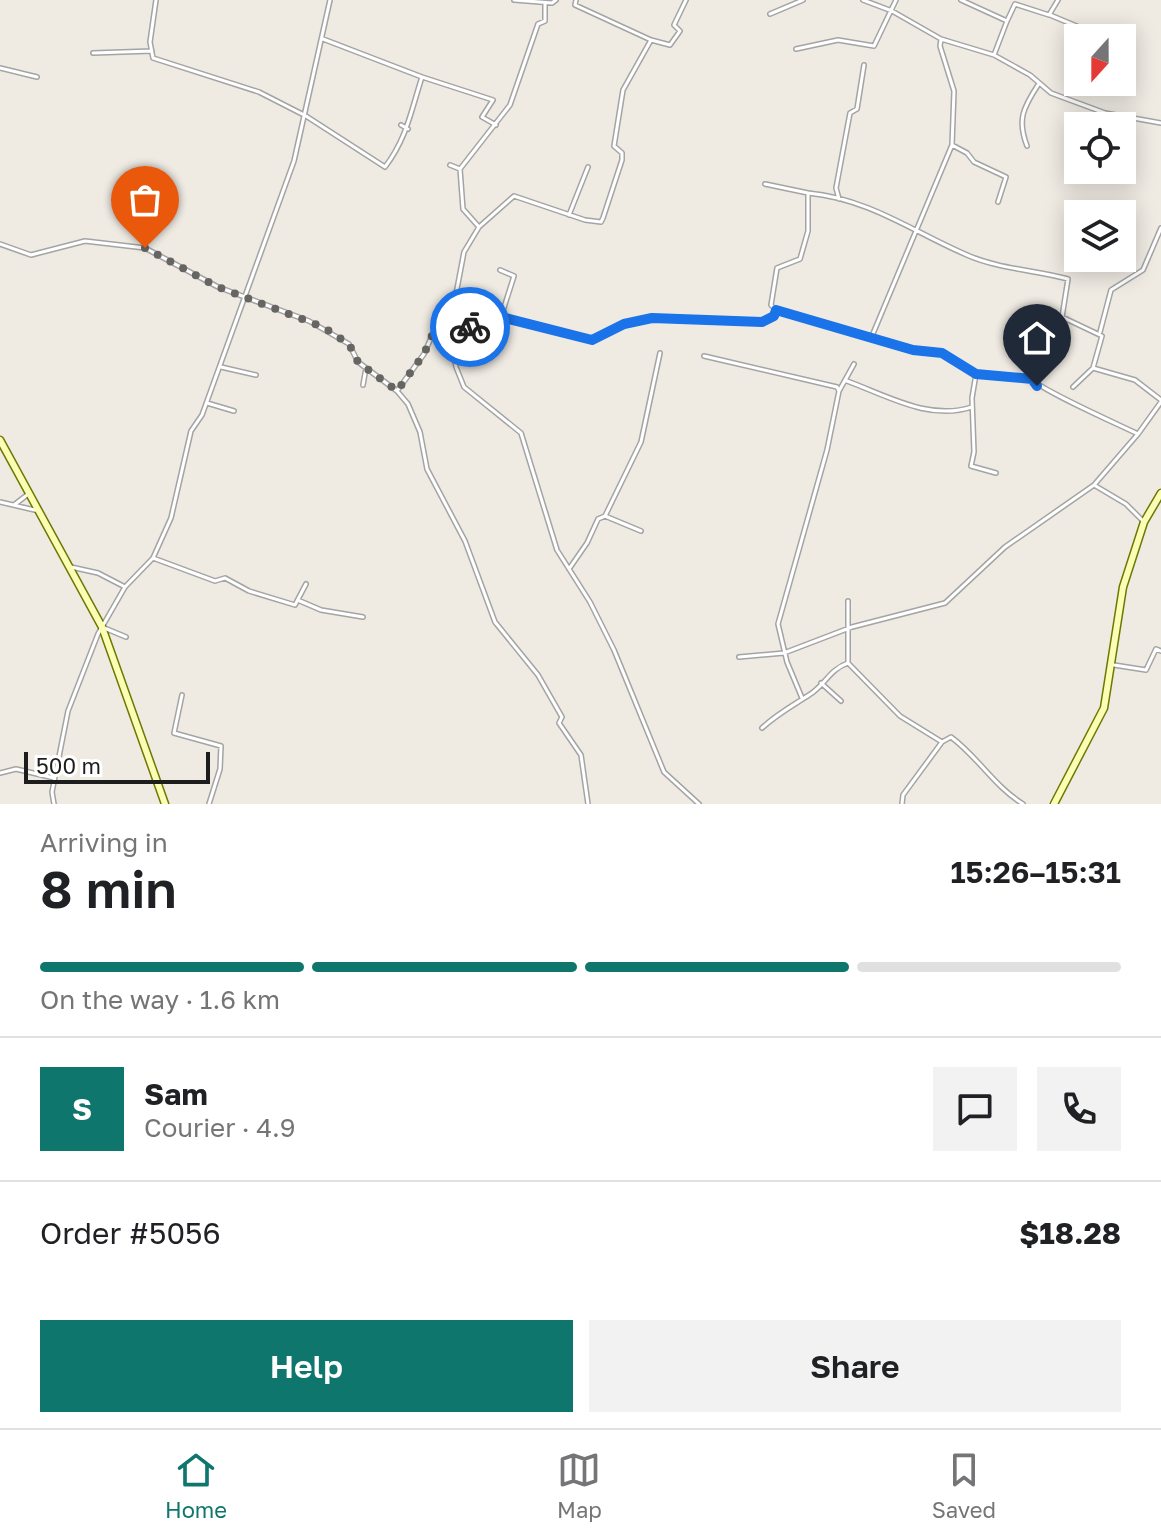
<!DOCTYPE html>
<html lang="en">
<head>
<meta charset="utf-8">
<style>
	:root { --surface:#fff; --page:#f2f2f2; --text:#202124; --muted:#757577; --line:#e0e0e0; --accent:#0f766e }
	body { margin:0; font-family:"Golos Text",sans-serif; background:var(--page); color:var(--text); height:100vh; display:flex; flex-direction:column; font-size:30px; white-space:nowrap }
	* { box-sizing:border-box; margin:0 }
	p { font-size:26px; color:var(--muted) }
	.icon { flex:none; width:44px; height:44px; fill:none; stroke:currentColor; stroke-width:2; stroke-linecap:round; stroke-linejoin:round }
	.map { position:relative; height:804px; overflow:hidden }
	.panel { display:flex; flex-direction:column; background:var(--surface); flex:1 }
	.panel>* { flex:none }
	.needle { width:52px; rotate:201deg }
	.controls { position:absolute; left:1064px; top:24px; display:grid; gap:16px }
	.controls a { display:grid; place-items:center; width:72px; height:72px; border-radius:0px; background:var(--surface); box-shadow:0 4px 20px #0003; font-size:40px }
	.scale { position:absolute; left:24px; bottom:20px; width:186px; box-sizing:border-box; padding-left:8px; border:4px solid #1d1d1d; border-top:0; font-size:22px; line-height:28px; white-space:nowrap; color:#1d1d1d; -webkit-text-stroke:6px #fff; paint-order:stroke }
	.pin { position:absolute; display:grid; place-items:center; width:68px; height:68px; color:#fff; margin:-82px -34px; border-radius:50% 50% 50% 0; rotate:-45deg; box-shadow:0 0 8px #0007 }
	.pin .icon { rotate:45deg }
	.courier { position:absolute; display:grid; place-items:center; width:80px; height:80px; margin:-40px; border:6px solid #1a73e8; border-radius:50%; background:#fff; color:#222; box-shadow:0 2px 10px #0007 }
	.headline em { font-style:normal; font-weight:600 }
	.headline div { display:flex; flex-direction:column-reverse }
	.headline { display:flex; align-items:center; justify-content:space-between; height:136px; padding:0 40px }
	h1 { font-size:52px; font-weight:600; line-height:60px }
	.bar { display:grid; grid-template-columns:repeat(4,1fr); gap:12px 8px; align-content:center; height:96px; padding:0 40px }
	.bar i { height:10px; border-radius:6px; background:var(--line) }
	.bar .current { background:var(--accent) }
	.bar p { grid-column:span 4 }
	.line { display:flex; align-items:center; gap:20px; padding:0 40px; border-top:2px solid var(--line) }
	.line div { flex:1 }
	.round { display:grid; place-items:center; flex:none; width:84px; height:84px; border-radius:0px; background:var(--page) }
	.primary-button { display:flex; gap:16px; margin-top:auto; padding:16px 40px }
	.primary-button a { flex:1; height:92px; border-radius:0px; background:var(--accent); color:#fff; font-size:32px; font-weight:600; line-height:92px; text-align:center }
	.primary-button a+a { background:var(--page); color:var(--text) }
	.dock { display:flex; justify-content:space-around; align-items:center; height:112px; border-top:2px solid var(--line); background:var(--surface); font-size:22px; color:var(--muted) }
	.dock a { display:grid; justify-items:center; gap:4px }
	.dock .current { color:var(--accent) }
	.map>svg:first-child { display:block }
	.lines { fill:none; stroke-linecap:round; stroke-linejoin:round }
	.street-casing { stroke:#a4a4a4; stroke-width:6 }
	.secondary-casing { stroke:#6c7900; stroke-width:9 }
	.street { stroke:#fff; stroke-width:3 }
	.secondary { stroke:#fafdb3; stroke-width:6 }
	.done { stroke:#666562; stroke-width:8; stroke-dasharray:0 14.4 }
	.route { stroke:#1a73e8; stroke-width:10 }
</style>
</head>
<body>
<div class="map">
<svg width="1161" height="804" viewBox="0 0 1161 804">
	<rect width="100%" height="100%" fill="#efebe3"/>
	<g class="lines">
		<defs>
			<path id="street" d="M156,0l-6,42 3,16 106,34 47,24 79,51c22,-29 26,-56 37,-90l-99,-38
				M514,0l38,3 4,-3
				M576,0l-1,5 76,35
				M686,0l-12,25 6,6 -10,14 -19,-5 -28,50 -9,56 8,7v7l-19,58 -2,4 -16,-2 -71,-24 -35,31 -15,25 -15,79 7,36 8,20 57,46 36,117 33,52 24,48 50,122 35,32
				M863,0l29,11 49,28
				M770,14l33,-14
				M1050,15l36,15
				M1007,21l8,-17 34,11 9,-15
				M796,49l42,-9 36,6 22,-46
				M93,53l59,-2
				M994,55l36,20 21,18 54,20 56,10
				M0,68l37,9
				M422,77l71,23 -11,17 14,8
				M401,125l7,4
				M952,145l15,8 7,9 32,15 -8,25
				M1027,146c-10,-26 -4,-38 11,-61
				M450,165l10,4
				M808,193c62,6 105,39 159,62 32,14 68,15 101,24l-6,38 40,19 -9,32 42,12 26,20
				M839,199l-3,-11 14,-75 7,-4 7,-44
				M569,215l19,-48
				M479,227l-16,-18 -3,-40 50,-64 28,-81 7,-3v-18
				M0,244l31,11 54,-14 60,7 73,39 91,34 40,23 9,18 39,29 11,13 12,28 7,37 38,72 30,81 43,53 24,42 -3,6 22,32 7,49
				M500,270l14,6 -13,41
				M776,310l137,40 29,3 34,21 56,5c8,11 88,46 106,55l23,-32
				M452,321l35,14 14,-18 91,23 32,-16 28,-6 110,4 12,-6 2,-6 -5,-5 6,-37 23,-9 8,-28v-38l-43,-9
				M1100,332l11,-42 32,-20 18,-42
				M872,336l80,-191 2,-54 -14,-45 1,-7 53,16 13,-34 -46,-21
				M704,356l133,31 2,4
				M221,367l35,8
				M976,374l-4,24 2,54 -3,14 25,7
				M847,381c41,15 82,40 125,26
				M363,385l3,-17
				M1073,387l20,-19
				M397,391l27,-37 10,-23h15
				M207,403l27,8
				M1094,485l32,19 16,16
				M0,502l39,9
				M14,505l13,-10
				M605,516l36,15
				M153,558l62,23 10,-3 24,13 46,14 11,-21
				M71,567l27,6 27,14
				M569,569l18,-26 11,-24 7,-3 36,-74 19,-89
				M300,601l21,9 42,7
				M848,601v62l52,53 42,26
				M102,627l23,-40 28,-29 18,-40 20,-87 11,-16 92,-254 36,-161
				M739,657l45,-4 68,-26 93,-24 60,-56 89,-62 44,-51
				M1114,665l32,5 10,-21 5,2
				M821,683l20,18
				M182,695l-8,38 47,13 -1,23 -11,35
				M802,698l-15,-36 -9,-38 49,-174 12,-59 15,-27
				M762,728c15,-14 30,-22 47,-33 15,-9 21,-26 39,-32
				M0,773l16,-4 38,9
				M54,804l-2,-12 16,-81 30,-77 4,-7 24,10
				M902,804l1,-9 39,-53 9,-5c27,20 43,49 72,67"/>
			<path id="secondary" d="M0,440l102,187 63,177
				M1054,804l50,-96 19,-121 21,-65 17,-29"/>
		</defs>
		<use href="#street" class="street-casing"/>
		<use href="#secondary" class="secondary-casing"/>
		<use href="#street" class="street"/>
		<use href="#secondary" class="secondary"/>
	</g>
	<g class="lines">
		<path class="done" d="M145,248l73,39 105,40 26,17 9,18 39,29 27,-37 10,-23h15l3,-10 18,6"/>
		<path class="route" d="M470,327l17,8 14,-18 91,23 32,-16 28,-6 110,4 12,-6 2,-6 137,40 29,3 34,21 56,5 5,7"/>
	</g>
</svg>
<div class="controls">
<a><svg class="needle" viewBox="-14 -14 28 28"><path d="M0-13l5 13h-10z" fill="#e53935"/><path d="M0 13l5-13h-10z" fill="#757577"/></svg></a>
<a><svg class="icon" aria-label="locate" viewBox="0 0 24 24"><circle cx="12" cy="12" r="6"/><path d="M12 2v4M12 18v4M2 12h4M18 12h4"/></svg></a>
<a><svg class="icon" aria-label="layers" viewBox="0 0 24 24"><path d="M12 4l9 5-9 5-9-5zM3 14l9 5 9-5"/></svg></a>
</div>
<div class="scale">500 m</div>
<div class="pin" style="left:145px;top:248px;background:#ea580c"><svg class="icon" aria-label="bag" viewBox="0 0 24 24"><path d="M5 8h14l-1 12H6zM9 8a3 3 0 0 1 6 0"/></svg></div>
<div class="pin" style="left:1037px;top:386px;background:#1f2937"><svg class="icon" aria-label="home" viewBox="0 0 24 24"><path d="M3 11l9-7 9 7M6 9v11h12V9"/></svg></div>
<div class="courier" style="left:470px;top:327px"><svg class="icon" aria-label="bike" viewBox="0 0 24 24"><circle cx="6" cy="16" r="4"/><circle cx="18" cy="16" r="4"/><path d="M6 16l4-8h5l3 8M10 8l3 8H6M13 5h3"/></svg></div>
</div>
<section class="panel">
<div class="headline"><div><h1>8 min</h1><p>Arriving in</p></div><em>15:26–15:31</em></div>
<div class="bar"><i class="current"></i><i class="current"></i><i class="current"></i><i></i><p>On the way · 1.6 km</p></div>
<div class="line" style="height:144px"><b class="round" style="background:var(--accent);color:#fff">S</b><div><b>Sam</b><p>Courier · 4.9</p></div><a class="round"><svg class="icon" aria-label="chat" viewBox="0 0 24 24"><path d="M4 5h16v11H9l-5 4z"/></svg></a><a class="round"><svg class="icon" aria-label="phone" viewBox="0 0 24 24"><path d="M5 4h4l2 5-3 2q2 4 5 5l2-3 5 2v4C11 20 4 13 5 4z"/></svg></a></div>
<div class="line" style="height:104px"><div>Order #5056</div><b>$18.28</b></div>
<div class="primary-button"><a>Help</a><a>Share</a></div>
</section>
<nav class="dock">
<a class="current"><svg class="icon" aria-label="home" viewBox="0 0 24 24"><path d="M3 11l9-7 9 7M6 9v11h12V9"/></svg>Home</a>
<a><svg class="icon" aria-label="map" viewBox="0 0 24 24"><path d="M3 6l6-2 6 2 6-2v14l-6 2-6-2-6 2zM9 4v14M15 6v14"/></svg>Map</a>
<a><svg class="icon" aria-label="saved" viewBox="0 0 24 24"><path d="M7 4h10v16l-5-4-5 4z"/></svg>Saved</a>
</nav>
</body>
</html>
